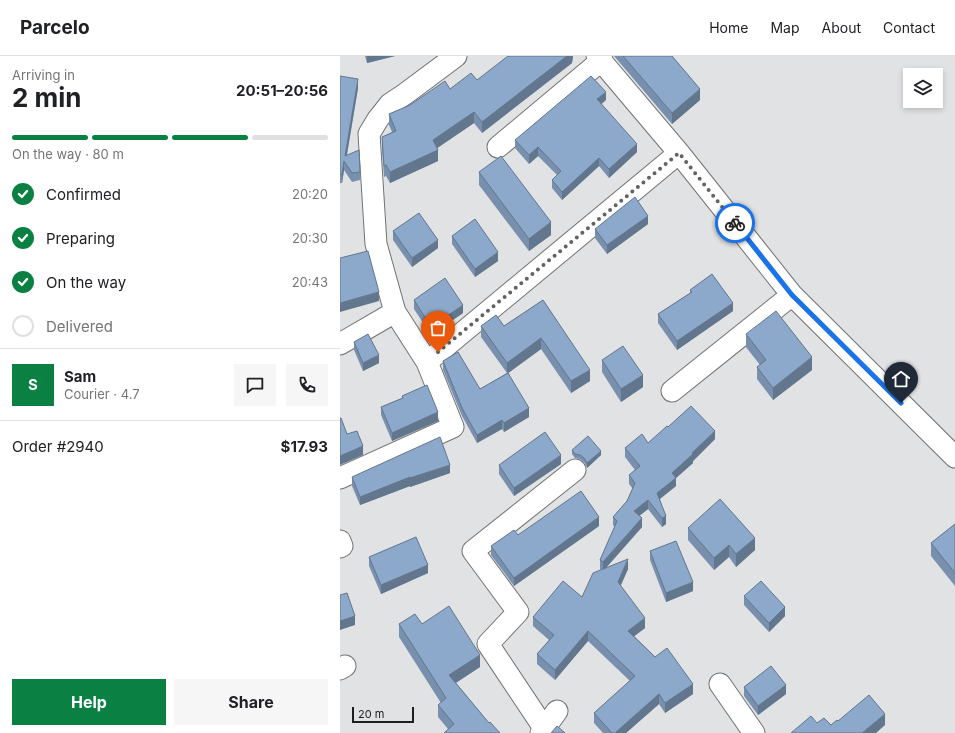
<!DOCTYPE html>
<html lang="en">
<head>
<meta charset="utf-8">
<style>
	:root { --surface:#fff; --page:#f6f6f6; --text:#202124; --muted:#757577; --line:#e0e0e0; --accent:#0b8043 }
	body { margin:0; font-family:Inter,sans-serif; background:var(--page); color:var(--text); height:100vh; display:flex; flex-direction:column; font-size:15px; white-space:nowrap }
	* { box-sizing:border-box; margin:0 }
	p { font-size:13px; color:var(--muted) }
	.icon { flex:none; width:22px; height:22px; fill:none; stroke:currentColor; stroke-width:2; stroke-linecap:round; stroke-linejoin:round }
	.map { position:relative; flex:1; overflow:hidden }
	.sheet { display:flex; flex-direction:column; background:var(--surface); width:340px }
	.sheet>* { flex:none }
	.tools { position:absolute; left:563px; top:12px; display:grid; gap:8px }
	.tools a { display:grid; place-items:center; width:40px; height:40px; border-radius:0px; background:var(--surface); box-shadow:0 2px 6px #0003; font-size:20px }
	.scale { position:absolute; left:12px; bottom:10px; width:62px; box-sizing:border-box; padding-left:4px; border:2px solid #1d1e1e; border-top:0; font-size:11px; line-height:14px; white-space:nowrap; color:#1d1e1e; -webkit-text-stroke:3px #e1e2e3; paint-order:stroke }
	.pin { position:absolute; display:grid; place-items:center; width:34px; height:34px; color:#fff; margin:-41px -17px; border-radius:50% 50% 50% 0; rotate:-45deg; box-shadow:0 0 4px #0007 }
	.pin .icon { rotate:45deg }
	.courier { position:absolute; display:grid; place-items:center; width:40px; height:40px; margin:-20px; border:3px solid #1a73e8; border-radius:50%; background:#fff; color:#222; box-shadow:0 1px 5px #0007 }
	.overview em { font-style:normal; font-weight:700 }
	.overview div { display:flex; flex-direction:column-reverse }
	.overview { display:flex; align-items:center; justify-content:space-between; height:68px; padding:0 12px }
	h1 { font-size:26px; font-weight:700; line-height:30px }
	.bar { display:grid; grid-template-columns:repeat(4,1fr); gap:6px 4px; align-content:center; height:48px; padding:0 12px }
	.bar i { height:5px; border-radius:3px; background:var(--line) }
	.bar .active { background:var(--accent) }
	.bar p { grid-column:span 4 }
	.line { display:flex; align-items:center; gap:10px; padding:0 12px; border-top:1px solid var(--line) }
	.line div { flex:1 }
	.round { display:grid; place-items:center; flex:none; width:42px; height:42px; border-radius:0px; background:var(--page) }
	ol { padding:0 12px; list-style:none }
	li { display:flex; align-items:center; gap:12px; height:44px }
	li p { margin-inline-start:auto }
	li .icon { padding:4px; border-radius:50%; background:var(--accent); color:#fff; stroke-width:4 }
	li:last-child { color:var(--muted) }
	li i { width:22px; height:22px; border:2px solid var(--line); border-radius:50% }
	.button { display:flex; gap:8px; margin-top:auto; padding:8px 12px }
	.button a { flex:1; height:46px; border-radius:0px; background:var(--accent); color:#fff; font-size:16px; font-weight:700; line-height:46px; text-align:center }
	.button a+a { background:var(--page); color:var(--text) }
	header { display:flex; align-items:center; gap:24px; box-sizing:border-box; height:56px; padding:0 20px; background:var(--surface); border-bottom:1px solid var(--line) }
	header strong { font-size:19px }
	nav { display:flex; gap:22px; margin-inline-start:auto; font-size:14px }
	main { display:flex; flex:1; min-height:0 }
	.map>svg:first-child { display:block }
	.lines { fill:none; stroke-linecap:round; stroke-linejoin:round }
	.minor-casing { stroke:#727273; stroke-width:23 }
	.minor { stroke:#fff; stroke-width:21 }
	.wall { fill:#7890ae }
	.shaded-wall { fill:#62768d }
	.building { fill:#8ca8ca; stroke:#62768d }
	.done { stroke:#626363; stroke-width:4; stroke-dasharray:0 7.2 }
	.route { stroke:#1a73e8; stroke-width:5 }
</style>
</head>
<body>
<header>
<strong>Parcelo</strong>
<nav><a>Home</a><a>Map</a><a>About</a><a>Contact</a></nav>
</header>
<main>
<section class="sheet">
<div class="overview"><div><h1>2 min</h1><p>Arriving in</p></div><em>20:51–20:56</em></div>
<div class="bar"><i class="active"></i><i class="active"></i><i class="active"></i><i></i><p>On the way · 80 m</p></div>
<ol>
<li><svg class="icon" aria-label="check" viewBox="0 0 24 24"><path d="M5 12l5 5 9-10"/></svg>Confirmed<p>20:20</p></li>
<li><svg class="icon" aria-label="check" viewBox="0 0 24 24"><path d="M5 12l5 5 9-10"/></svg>Preparing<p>20:30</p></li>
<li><svg class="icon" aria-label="check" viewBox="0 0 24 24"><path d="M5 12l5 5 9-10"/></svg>On the way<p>20:43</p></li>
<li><i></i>Delivered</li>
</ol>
<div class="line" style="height:72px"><b class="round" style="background:var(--accent);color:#fff">S</b><div><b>Sam</b><p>Courier · 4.7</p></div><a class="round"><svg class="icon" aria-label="chat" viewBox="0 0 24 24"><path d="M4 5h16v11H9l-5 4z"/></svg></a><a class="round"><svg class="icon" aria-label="phone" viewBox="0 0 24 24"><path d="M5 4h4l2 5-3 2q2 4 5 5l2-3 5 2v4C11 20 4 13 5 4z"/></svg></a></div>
<div class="line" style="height:52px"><div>Order #2940</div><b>$17.93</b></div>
<div class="button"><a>Help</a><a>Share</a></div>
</section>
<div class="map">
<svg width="615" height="677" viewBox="0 0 615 677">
	<rect width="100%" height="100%" fill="#e1e2e3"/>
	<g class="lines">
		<defs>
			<path id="minor" d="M257,0l82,97 113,142 163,162
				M158,91l104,-87
				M0,288l55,-32
				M87,306l252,-209
				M332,335l120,-96
				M0,422l113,-51 -26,-65 -32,-50 -19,-68 -7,-110 9,-15 12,-15 15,-10 51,-38
				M0,485l2,5 -2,1
				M0,613l5,-3
				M380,628l34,49
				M204,672l-56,-84 30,-32 -45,-61 102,-81
				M201,677l16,-22"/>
		</defs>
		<use href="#minor" class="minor-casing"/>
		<use href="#minor" class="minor"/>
	</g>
	<path class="wall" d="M25,0h30l-28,7z
		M233,0l-1,7 -90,70 -8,-10 -37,25 1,13 -48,22 -4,-7 -2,1 -2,-29v-11l10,-5 -3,-7v-11l61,-25 27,-9z
		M274,0h58l28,44 -28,24z
		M0,20l18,12 -11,67 13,17v8l-8,2 -8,-12 -2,13h-2z
		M266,44l-5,4 36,48 -28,26 -10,-12 -37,34 -10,-12v-8l5,-5 -19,-19 -9,8 -14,-16v-8z
		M139,116l72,63 -22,16 -50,-66z
		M308,168l-41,30 -12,-16v-9z
		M53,175l45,17 -26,19 -19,-27z
		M112,180l46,25 -23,16 -23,-33z
		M350,234l43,21 -56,39 -19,-27v-9l32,-21z
		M74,244l49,13 -32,22 -17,-26z
		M203,244l47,81 -19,12 -30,-44 -33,24 21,44 -25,15 -2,-3 -25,14 -15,-27 -19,-46v-9l37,28 27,-16 -26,-36v-11h23z
		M406,278l66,36 -39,30 -16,-21v-12l3,-2 -14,-18z
		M14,286l25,21 -16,8 -9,-21z
		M262,304l41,27 -22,15 -19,-30z
		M62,340l36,25 -46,20 -11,-26v-8l21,-9z
		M328,371l47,12 -22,22v2l-17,15v8l-16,13 6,25 -4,3 -14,-18 -9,7 3,11 -36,41 22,1 -8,17 25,42 -11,8 59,58 -28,19 -6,-9 -33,29h-23l-9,-10v-10l36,-32 -42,-40 -33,39 -18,-16v-10l12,-14 -16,-14v-9l49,-20 19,-27 -1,-1v-9l15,-33 -2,-2v-8l14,-16 6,-12 -4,-5v-9l6,-5 -10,-13v-9l23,-5z
		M232,394l29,5 -14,13 -3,-6 -4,-3 -5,-1 -3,-4z
		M221,408l-47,32 -15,-22v-9z
		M110,417l-40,14v-1l-50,19 -8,-19v-9z
		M615,468v62l-24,-30v-13z
		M259,470l-85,60 -23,-31v-9l27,-11z
		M348,472l67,22 -19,17 -7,-10 -15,13 -26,-30z
		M310,495l43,40 -27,11 -16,-42z
		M29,501l59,16 -47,21 -12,-28z
		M404,540l41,20 -16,16 -25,-27z
		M59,568h23l58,43 -24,16 33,40 -41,6 -10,-12v-12l3,-2 -42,-66z
		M404,631l42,7 -28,21 -14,-19z"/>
	<path class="shaded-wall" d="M27,0h28l-28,7z
		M227,0h6l-1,7 -90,70v-11z
		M18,23v9l-13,77v-9z
		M360,33v11l-28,24v-11z
		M266,36v8l-9,8v-9z
		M134,56v11l-41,28v-11z
		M297,88v8l-28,26v-9z
		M198,91v9l-9,8v-9z
		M98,94v11l-48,22v-11z
		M259,102v8l-37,34v-8z
		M4,105v9l-2,13v-9z
		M308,160v8l-41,30v-9z
		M211,166v13l-22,16v-12z
		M98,184v8l-26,19v-9z
		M158,196v9l-23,16v-8z
		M39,236v9l-39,11v-9z
		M393,247v8l-56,39v-9z
		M123,249v8l-32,22v-8z
		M201,282v11l-34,25v-11z
		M39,299v8l-16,8v-8z
		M472,301v13l-39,30v-12z
		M250,314v11l-19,12v-12z
		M303,319v12l-22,15v-13z
		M189,352v9l-25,15v-9z
		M98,356v9l-46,20v-8z
		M162,364v9l-25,14v-8z
		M375,375v8l-22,22v2l-17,15v8l-19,15v-8l15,-20z
		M23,390v9l-23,10v-9z
		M261,395v4l-14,13v-5z
		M221,399v9l-47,32v-8z
		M110,409v8l-40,14v-9z
		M70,421v9l-50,19v-8z
		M308,444v9l-14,11v-9z
		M326,460v8l-4,3v-9z
		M259,461v9l-85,60v-8z
		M302,462v9l-39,44v-9z
		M415,482v12l-19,17v-13z
		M389,489v12l-15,13v-12z
		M288,503v10l-10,23v-10z
		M88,509v8l-47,21v-9z
		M353,526v9l-27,11v-9z
		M445,551v9l-16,16v-9z
		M15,560v9l-15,5v-9z
		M305,562v10l-17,13v-10z
		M248,575v10l-33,39v-10z
		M140,599v12l-31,20v-12z
		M353,628v10l-28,19v-10z
		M446,629v9l-28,21v-9z
		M319,638v10l-33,29h-11z
		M545,658v11l-9,8h-14z"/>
	<path class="building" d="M168,0h59l-85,66 -8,-10 -41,28 5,10 -48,22 -4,-7 -2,1 -2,-29 14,-6 -7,-17 21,-9 35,-24 5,8 21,-16 6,7z
		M283,0h49l28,33 -28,24z
		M0,20l18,3 -13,77 14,-6 1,22 -8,1 -8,-12 -2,13 -2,1z
		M251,20l15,16 -9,7 40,45 -28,25 -10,-11 -37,34 -10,-12 9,-9 -23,-24 -9,8 -14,-15z
		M161,100l50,66 -22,17 -50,-67z
		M295,141l13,19 -41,29 -12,-16z
		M79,157l19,27 -26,18 -19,-27z
		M135,163l23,33 -23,17 -23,-33z
		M28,195l11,41 -39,11v-45z
		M372,218l21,29 -56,38 -19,-27 34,-22 -2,-2z
		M105,222l18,27 -32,22 -17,-27z
		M203,244l47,70 -19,11 -30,-43 -34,25 -26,-37 15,-11 8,11z
		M436,255l36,46 -39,31 -16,-21 9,-7 -20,-26z
		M28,278l11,21 -16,8 -9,-21z
		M283,290l20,29 -22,14 -19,-29z
		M118,296l22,37 28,-16 21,35 -25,15 -2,-3 -25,15 -15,-27 -19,-47z
		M87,329l11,27 -46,21 -11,-26 22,-9 -1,-2z
		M351,350l24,25 -23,22 1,1 -21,19 4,5 -19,15 9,23 -4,2 -14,-18 -14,11 8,7 -39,44 -3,-2 17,-39 -4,-4 14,-16 8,-18 -6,-8 11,-9 -15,-18 17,-14 6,9 19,-17 1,1z
		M0,362h1l6,16 10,-3 6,15 -23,10z
		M205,376l16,23 -47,33 -15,-23z
		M248,380l13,15 -14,12 -3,-5 -4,-3 -5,-1 -3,-4z
		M100,381l10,28 -40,13v-1l-50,20 -8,-20z
		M241,435l18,26 -85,61 -23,-32 23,-16 4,5z
		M380,443l35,39 -19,16 -7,-9 -15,13 -26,-30z
		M615,468v49l-24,-30z
		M76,481l12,28 -47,20 -12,-28z
		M336,485l17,41 -27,11 -16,-42z
		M288,503l-10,23 27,36 -17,13 27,26 12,-9 26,36 -28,19 -6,-9 -44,39h-3l-18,-20 41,-37 -47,-45 -33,39 -18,-16 17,-19 -21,-18 30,-36 19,16 11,-24z
		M421,525l24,26 -16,16 -25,-27z
		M7,537l8,23 -15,5v-26z
		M109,550l31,49 -31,20 40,48 1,-1 10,11h-56l10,-9 -16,-19 8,-7 -47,-74 16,-10 7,10z
		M431,610l15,19 -28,21 -14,-19z
		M529,639l16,19 -23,19h-71l20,-17 6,7 7,-5 7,7 6,-5 1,1z
		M217,670l8,7h-14z"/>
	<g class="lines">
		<path class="done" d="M98,296l241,-199 56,70"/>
		<path class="route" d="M395,167l57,72 109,108"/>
	</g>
</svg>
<div class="tools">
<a><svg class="icon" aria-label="layers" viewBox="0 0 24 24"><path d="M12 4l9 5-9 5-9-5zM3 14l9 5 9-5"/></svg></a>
</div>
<div class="scale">20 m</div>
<div class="pin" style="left:98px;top:296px;background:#ea580c"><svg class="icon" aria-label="bag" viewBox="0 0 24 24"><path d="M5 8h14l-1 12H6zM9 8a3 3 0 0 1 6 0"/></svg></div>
<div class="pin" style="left:561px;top:347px;background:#1f2937"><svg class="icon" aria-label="home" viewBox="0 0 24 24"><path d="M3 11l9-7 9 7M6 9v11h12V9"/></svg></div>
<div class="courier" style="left:395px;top:167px"><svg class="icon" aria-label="bike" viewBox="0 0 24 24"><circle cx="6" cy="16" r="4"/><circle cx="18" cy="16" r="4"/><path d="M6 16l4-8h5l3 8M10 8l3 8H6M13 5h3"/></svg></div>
</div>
</main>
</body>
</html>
